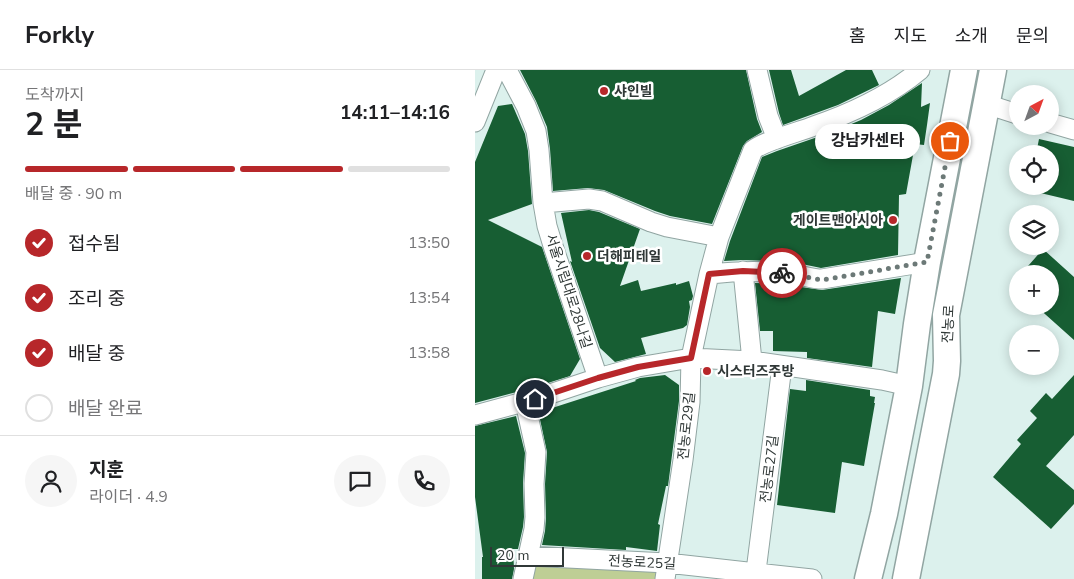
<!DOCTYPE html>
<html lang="ko">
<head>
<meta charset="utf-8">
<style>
	:root { --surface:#fff; --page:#f6f6f6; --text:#202124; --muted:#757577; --line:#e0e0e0; --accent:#b7272a }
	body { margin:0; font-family:"Nunito Sans","Noto Sans KR",sans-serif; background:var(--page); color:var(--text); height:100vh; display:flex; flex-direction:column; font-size:19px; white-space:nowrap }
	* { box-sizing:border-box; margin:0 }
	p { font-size:16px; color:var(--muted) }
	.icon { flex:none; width:28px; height:28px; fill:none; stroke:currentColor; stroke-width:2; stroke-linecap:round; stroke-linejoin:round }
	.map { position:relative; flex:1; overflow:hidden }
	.sheet { display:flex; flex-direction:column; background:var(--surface); width:475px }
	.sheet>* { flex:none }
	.needle { width:32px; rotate:41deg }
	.controls { position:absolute; left:534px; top:15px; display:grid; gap:10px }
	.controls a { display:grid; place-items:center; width:50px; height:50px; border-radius:50%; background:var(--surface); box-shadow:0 2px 12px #0003; font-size:25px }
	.scale { position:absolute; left:15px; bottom:12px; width:74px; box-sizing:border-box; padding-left:5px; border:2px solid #303837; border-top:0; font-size:14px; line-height:18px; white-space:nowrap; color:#303837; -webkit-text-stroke:4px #fff; paint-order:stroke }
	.pin { position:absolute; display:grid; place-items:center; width:42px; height:42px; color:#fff; margin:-21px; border:2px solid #fff; border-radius:50%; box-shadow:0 1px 5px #0007 }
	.courier { position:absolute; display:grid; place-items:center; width:50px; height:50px; margin:-25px; border:4px solid #b7272a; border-radius:50%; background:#fff; color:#222; box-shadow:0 1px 6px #0007 }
	.bubble { position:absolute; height:35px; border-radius:18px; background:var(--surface); box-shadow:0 2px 12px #0003; font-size:16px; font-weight:700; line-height:35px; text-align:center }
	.head em { font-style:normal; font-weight:700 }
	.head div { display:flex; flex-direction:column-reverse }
	.head { display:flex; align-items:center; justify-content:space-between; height:85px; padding:0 25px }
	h1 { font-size:32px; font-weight:700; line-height:38px }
	.bar { display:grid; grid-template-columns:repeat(4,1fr); gap:8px 5px; align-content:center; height:60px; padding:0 25px }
	.bar i { height:6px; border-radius:4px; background:var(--line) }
	.bar .active { background:var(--accent) }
	.bar p { grid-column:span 4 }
	.line { display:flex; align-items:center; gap:12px; padding:0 25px; border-top:1px solid var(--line) }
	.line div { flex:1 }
	.round { display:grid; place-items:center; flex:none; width:52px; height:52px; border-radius:26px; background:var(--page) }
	ol { padding:0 25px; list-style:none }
	li { display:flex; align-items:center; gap:15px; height:55px }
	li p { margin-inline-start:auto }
	li .icon { padding:5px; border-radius:50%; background:var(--accent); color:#fff; stroke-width:4 }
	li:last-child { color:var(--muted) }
	li i { width:28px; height:28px; border:2px solid var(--line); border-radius:50% }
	header { display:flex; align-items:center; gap:30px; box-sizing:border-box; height:70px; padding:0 25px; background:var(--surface); border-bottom:1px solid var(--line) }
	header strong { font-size:24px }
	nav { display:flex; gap:28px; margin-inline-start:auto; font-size:18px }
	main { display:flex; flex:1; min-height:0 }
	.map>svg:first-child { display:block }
	.green { fill:#bece95 }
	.building { fill:#175e33 }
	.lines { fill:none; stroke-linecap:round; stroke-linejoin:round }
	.minor-casing { stroke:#91a5a2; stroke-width:21 }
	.secondary-casing { stroke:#91a5a2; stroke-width:29 }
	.minor { stroke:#fff; stroke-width:19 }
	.secondary { stroke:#fff; stroke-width:26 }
	.done { stroke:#6c7977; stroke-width:5; stroke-dasharray:0 9 }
	.route { stroke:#b7272a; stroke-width:6 }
	.poi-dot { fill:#b7272a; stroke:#fff; stroke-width:2 }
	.labels { text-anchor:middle; stroke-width:5; stroke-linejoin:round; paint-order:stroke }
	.poi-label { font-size:14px; font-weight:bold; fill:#303837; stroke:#fff; text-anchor:start }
	.street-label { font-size:14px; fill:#303837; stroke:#fff }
</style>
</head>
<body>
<header>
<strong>Forkly</strong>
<nav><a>홈</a><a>지도</a><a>소개</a><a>문의</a></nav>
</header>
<main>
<section class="sheet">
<div class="head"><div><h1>2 분</h1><p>도착까지</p></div><em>14:11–14:16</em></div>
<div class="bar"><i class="active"></i><i class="active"></i><i class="active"></i><i></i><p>배달 중 · 90 m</p></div>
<ol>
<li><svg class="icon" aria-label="check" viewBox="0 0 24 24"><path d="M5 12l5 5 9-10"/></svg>접수됨<p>13:50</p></li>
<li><svg class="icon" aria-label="check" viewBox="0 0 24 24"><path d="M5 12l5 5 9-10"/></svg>조리 중<p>13:54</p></li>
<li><svg class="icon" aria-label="check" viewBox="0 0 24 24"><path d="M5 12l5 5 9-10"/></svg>배달 중<p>13:58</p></li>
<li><i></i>배달 완료</li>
</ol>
<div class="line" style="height:90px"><a class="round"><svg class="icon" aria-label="person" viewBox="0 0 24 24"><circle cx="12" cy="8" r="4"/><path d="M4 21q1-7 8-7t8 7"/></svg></a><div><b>지훈</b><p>라이더 · 4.9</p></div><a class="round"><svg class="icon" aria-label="chat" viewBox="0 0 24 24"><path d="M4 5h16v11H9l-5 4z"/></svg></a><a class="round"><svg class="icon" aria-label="phone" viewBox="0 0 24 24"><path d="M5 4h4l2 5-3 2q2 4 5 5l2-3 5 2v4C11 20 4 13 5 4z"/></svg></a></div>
</section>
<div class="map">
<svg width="599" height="509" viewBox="0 0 599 509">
	<rect width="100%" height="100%" fill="#dcf1ed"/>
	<path class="green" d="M56,491l129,6 -1,12h-132z"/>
	<path class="building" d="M45,0h226l11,49 5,13 -15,9 -4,5 -31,78 -42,-8 -15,-5 -51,-21 -16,-2 -35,3 -3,-42 -3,-22 -11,-26z
		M294,0h22l8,26 47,-26h26l7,15 -41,20 -55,20 -4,-12z
		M447,13l-1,24 9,-4 -3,22 -3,20 -9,-1 -9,50 -7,1 -1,60 -77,13 -24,-5 -25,-2 -30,-1 -18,1 6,-20 32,-84 15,-6 55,-19 29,-12 28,-15z
		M37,34l13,30 3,17 4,53 -44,16 54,27 38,112 -10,17 -38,12 -57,15v-241l23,-56z
		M564,69l35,8v54l-46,-11 1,-4h21v-32h-14z
		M114,140l10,2 41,17 -20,57 18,-6 3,11 35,-8v2l13,-4 4,15 -1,4 -3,1 1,6 -3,18 -4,3 -42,10 5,16 -31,8 -15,-14 -30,-87 2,1 -11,-49z
		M568,179l31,28v63l-38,-34h14v-32h-29z
		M426,208l-6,36 -17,-3 -6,56 -65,-9v-6l-34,-1v-20h-13l-5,-48 25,1 42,6z
		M190,305l14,10v16l-11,85h-2l-8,38 2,1 -3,26 -31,-4v3l-84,-5 3,-14 1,-13 -1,-34 2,-32 -9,-42 14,-5 -3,4 87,-28 -1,-1 5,-2z
		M599,305v60l-28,31 28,24v14l-23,25 -58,-52 28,-33 -4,-4 20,-22 -7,-7 16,-18 6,6z
		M331,310l64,10v6l5,1 -1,6h1l-11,63 -22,-4 -7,51 -58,-8 13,-116 16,2z
		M41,346l9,37 -2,30 1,34 -1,10 -5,22h-5l1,20 -2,10h-30v-22h1l-8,-60v-71z"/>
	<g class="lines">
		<defs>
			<path id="minor" d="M32,0l19,36 10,25 3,19 4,53 4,23 7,23 44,129
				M282,0l11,46 9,23
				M511,34l31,10
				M0,52l21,-52
				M575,53l24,7
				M68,133l46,-4 13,2 49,21 16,5 52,10
				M268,201l9,90
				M234,204c28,-3 55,-4 83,0 10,1 20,5 30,5l105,-17
				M0,345l60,-16 63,-21 40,-11 53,-9 61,3 130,19 27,6
				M53,486l139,7 145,16
				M48,509l11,-50 1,-12 -1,-33 2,-32 -11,-50
				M190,509l18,-119 7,-58 1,-44 18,-84 10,-37 34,-87c11,-9 46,-18 61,-24 38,-13 75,-30 106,-56
				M280,509l27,-213"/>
			<path id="secondary" d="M393,509l16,-65 25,-128 8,-62 10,-62 37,-192
				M431,509l40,-205 1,-13 -1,-46 47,-245"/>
		</defs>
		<use href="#minor" class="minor-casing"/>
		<use href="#secondary" class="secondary-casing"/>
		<use href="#minor" class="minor"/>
		<use href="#secondary" class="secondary"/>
	</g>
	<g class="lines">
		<path class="done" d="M307,203c13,1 27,5 40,7l105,-18 23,-121"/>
		<path class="route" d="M60,329l63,-21 40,-11 53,-9 18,-84 34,-3 39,2"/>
	</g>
	<g class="poi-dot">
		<circle cx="129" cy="21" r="5"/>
		<circle cx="418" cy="150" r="5"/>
		<circle cx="112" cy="186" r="5"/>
		<circle cx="232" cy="301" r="5"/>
	</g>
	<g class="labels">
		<g class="poi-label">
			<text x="139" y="26">샤인빌</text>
			<text x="408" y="155" text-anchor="end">게이트맨아시아</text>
			<text x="122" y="191">더해피테일</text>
			<text x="242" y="306">시스터즈주방</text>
		</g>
		<g class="street-label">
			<text transform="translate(94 221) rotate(72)" y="5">서울시립대로28나길</text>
			<text transform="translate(473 254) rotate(-87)" y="5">전농로</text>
			<text transform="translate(211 356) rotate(-84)" y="5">전농로29길</text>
			<text transform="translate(294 399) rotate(-83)" y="5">전농로27길</text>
			<text transform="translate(167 492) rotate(3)" y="5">전농로25길</text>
		</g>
	</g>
</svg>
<div class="controls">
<a><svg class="needle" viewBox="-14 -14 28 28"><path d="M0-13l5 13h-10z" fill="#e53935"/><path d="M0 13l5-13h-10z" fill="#757577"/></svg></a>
<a><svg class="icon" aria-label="locate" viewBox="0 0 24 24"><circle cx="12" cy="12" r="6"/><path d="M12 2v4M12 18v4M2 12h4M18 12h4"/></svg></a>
<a><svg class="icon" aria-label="layers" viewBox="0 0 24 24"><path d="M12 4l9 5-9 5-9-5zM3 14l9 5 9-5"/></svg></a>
<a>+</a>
<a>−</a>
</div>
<div class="scale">20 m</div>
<div class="pin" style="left:475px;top:71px;background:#ea580c"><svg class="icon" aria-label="bag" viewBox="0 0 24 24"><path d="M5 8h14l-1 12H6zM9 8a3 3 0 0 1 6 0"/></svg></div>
<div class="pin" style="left:60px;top:329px;background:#1f2937"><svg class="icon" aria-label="home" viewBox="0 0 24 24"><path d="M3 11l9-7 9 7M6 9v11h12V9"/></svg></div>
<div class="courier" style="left:307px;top:203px"><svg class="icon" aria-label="bike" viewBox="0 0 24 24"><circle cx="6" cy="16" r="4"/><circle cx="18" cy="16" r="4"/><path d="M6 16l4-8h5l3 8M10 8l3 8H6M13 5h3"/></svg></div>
<div class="bubble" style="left:340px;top:54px;width:105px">강남카센타</div>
</div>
</main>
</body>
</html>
